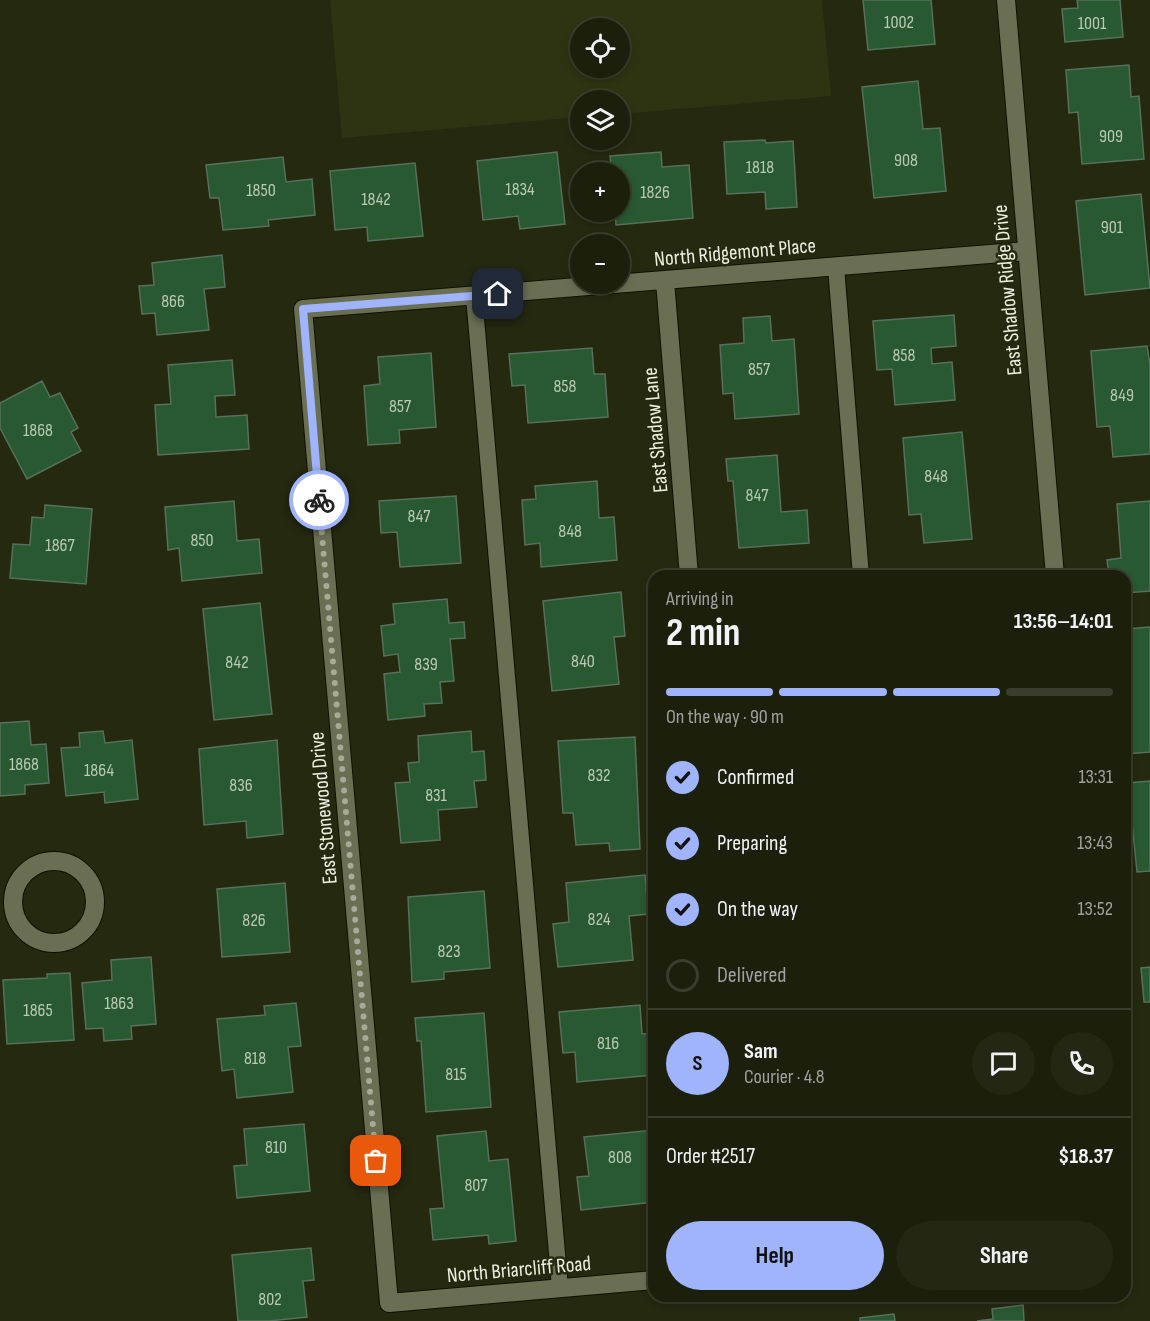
<!DOCTYPE html>
<html lang="en">
<head>
<meta charset="utf-8">
<style>
	:root { --surface:#1c1f0c; --page:#252715; --text:#f1f3f6; --muted:#a0a29d; --line:#3a3d2d; --accent:#a0b3fd }
	body { margin:0; font-family:"Sofia Sans Condensed",sans-serif; background:var(--page); color:var(--text); height:100vh; display:flex; flex-direction:column; font-size:22px; white-space:nowrap }
	* { box-sizing:border-box; margin:0 }
	p { font-size:20px; color:var(--muted) }
	.icon { flex:none; width:33px; height:33px; fill:none; stroke:currentColor; stroke-width:2; stroke-linecap:round; stroke-linejoin:round }
	.map { position:relative; flex:1; overflow:hidden }
	.sheet { position:absolute; left:648px; top:570px; width:483px; height:732px; display:flex; flex-direction:column; background:var(--surface); border-radius:18px; box-shadow:0 3px 9px #0003,0 0 0 2px var(--line) }
	.sheet>* { flex:none }
	.fabs { position:absolute; left:570px; top:18px; display:grid; gap:12px }
	.fabs a { display:grid; place-items:center; width:60px; height:60px; border-radius:50%; background:var(--surface); box-shadow:0 3px 9px #0003,0 0 0 2px var(--line); font-size:30px }
	.pin { position:absolute; display:grid; place-items:center; width:51px; height:51px; color:#fff; margin:-26px; border-radius:12px; box-shadow:0 3px 9px #0006 }
	.courier { position:absolute; display:grid; place-items:center; width:60px; height:60px; margin:-30px; border:4px solid #a0b3fd; border-radius:50%; background:#fff; color:#222; box-shadow:0 2px 8px #0007 }
	.headline em { font-style:normal; font-weight:700 }
	.headline div { display:flex; flex-direction:column-reverse }
	.headline { display:flex; align-items:center; justify-content:space-between; height:102px; padding:0 18px }
	h1 { font-size:39px; font-weight:700; line-height:45px }
	.bar { display:grid; grid-template-columns:repeat(4,1fr); gap:9px 6px; align-content:center; height:72px; padding:0 18px }
	.bar i { height:8px; border-radius:4px; background:var(--line) }
	.bar .on { background:var(--accent) }
	.bar p { grid-column:span 4 }
	.line { display:flex; align-items:center; gap:15px; padding:0 18px; border-top:2px solid var(--line) }
	.line div { flex:1 }
	.round { display:grid; place-items:center; flex:none; width:63px; height:63px; border-radius:32px; background:var(--page) }
	ol { padding:0 18px; list-style:none }
	li { display:flex; align-items:center; gap:18px; height:66px }
	li p { margin-inline-start:auto }
	li .icon { padding:6px; border-radius:50%; background:var(--accent); color:#111; stroke-width:4 }
	li:last-child { color:var(--muted) }
	li i { width:33px; height:33px; border:3px solid var(--line); border-radius:50% }
	.primary-button { display:flex; gap:12px; margin-top:auto; padding:12px 18px }
	.primary-button a { flex:1; height:69px; border-radius:36px; background:var(--accent); color:#111; font-size:24px; font-weight:700; line-height:69px; text-align:center }
	.primary-button a+a { background:var(--page); color:var(--text) }
	.map>svg:first-child { display:block }
	.built { fill:#2e3312; fill-rule:evenodd }
	.building { fill:#285932; stroke:#586f5b; stroke-width:1.5 }
	.lines { fill:none; stroke-linecap:round; stroke-linejoin:round }
	.lane-casing { stroke:#0f1200; stroke-width:18 }
	.street-casing { stroke:#0f1200; stroke-width:20 }
	.lane { stroke:#6a6f54; stroke-width:16 }
	.street { stroke:#6a6f54; stroke-width:18 }
	.done { stroke:#a7aa98; stroke-width:6; stroke-dasharray:0 10.8 }
	.route { stroke:#a0b3fd; stroke-width:8 }
	.labels { text-anchor:middle; stroke-width:5; stroke-linejoin:round; paint-order:stroke }
	.number-label { font-size:18px; fill:#bccab5 }
	.street-label { font-size:21px; fill:#edf0e1; stroke:#252910 }
</style>
</head>
<body>
<div class="map">
<svg width="1150" height="1321" viewBox="0 0 1150 1321">
	<rect width="100%" height="100%" fill="#252910"/>
	<path class="built" d="M330,0h492l9,96 -211,18v-14h-40v17l-238,21zM580,28h40v40h-40z"/>
	<path class="building" d="M863,0h68l4,44 -67,6z
		M1077,0h43l3,37 -58,5 -3,-33 16,-1z
		M1129,65l2,32 8,-1 5,63 -62,5 -4,-52 -9,1 -3,-43z
		M918,81l5,48 17,-1 6,63 -72,7 -12,-111z
		M765,140l1,3 27,-2 4,66 -31,2 -1,-17 -38,2 -3,-52z
		M557,152l8,72 -45,5 -2,-13 -35,4 -6,-59z
		M661,152l1,15 27,-2 4,53 -77,7 -1,-13h5v-40h-8l-2,-16z
		M283,157l3,25 26,-3 3,36 -47,5 1,6 -46,4 -4,-32h-9l-4,-33z
		M415,163l8,73 -55,5 -1,-14 -32,3 -5,-59z
		M1141,194l9,94 -65,7 -9,-94z
		M222,255l3,32 -21,2 5,41 -52,5 -2,-22 -13,1 -3,-28 15,-1 -2,-22z
		M954,315l2,31 -25,2 1,16 20,-2 3,38 -60,5 -3,-36 -15,1 -4,-49z
		M770,316l2,25 22,-2 5,75 -64,5 -2,-26 -10,1 -3,-49 24,-2 -1,-25z
		M1147,346l3,19v89l-37,3 -3,-31 -13,1 -6,-76z
		M592,348l2,26h11l3,43 -80,6 -3,-38 -13,1 -3,-32z
		M431,353l5,74 -37,3 1,13 -32,2 -4,-59 16,-2 -2,-27z
		M232,360l3,35 -20,1 1,21 31,-2 2,34 -91,6 -3,-50 16,-1 -3,-39z
		M42,381l8,16 10,-4 18,35 -7,4 10,19 -54,28 -27,-51v-25z
		M962,432l10,107 -48,4 -3,-29 -12,1 -6,-77z
		M777,455l4,57 26,-2 2,33 -70,5 -6,-67h-5l-2,-22z
		M597,481l2,37 15,-1 3,43 -76,7 -1,-24 -15,2 -3,-45 14,-1 -1,-13z
		M456,496l5,67 -61,4 -3,-35 -16,1 -2,-32z
		M234,501l3,40 22,-2 3,34 -80,8 -3,-33 -11,2 -3,-43z
		M1150,501v90l-25,2v-17h-16l-2,-16 14,-2 -4,-54z
		M45,505l47,4 -6,75 -76,-6 3,-34 17,1 2,-28 12,1z
		M821,570v6h-83z
		M976,572v4h-40z
		M621,592l4,44 -11,1 5,47 -67,7 -9,-90z
		M447,599l2,24 15,-1 1,16 -15,1 4,42 -14,1 2,21 -18,1 1,12 -37,4 -4,-46 16,-2 -2,-18 -14,2 -3,-30 14,-2 -2,-20z
		M260,603l12,111 -58,6 -11,-111z
		M1150,627v125l-24,2 -1,-125z
		M29,721l2,24 15,-1 3,39 -24,2v9l-25,2v-73z
		M103,731l2,12 27,-3 6,59 -33,4 -1,-11 -38,4 -5,-48 19,-1 -1,-14z
		M471,731l1,21 12,-1 2,29 -12,1 3,26 -39,3 2,30 -39,3 -6,-60 15,-1 -2,-19 11,-1 -1,-26z
		M635,737l5,112 -30,2 -1,-8 -33,2 -3,-32h-10l-5,-72z
		M277,740l6,94 -36,4 -1,-17 -42,4 -5,-76z
		M1150,781v90l-13,1 -9,-89z
		M645,875l3,39 -19,2 4,44 -75,7 -5,-43 16,-2 -3,-39z
		M285,883l5,69 -68,5 -5,-68z
		M484,891l6,77 -46,4v7l-32,3 -4,-85z
		M151,957l5,67 -25,2 1,13 -28,2 -1,-13 -17,1 -4,-46 30,-3 -1,-20z
		M1150,967v35h-6l-3,-34z
		M70,973l4,67 -67,4 -4,-64 44,-2v-4z
		M296,1003l5,43 -13,1 5,45 -56,6 -3,-29 -12,2 -5,-52 48,-4 -1,-9z
		M640,1005l2,29 12,-1v42l-77,7 -2,-30 -12,1 -4,-41z
		M484,1013l7,94 -65,5 -5,-71h-4l-2,-23z
		M304,1124l6,67 -73,7 -3,-32 13,-1 -3,-36z
		M654,1130v72l-73,8 -4,-33 12,-1 -5,-39z
		M486,1131l3,30 19,-2 8,82 -27,3 -1,-9 -55,5 -3,-31 14,-1 -7,-72z
		M311,1248l3,32 -11,1 4,36 -38,4h-31l-6,-66z
		M1023,1305l1,16h-47l16,-2 -1,-10z
		M894,1314l1,7h-35v-3z"/>
	<g class="lines">
		<defs>
			<path id="lane" d="M836,267l25,309
				M474,296l86,992"/>
			<path id="street" d="M1006,0l49,576
				M665,281l24,295
				M13 902a41 41 0 1 1 82 0a41 41 0 1 1-82 0Z
				M654,1280l-265,23 -86,-994 724,-58"/>
		</defs>
		<use href="#lane" class="lane-casing"/>
		<use href="#street" class="street-casing"/>
		<use href="#lane" class="lane"/>
		<use href="#street" class="street"/>
	</g>
	<g class="lines">
		<path class="done" d="M319,500l57,661"/>
		<path class="route" d="M319,500l-16,-191 195,-15"/>
	</g>
	<g class="labels">
		<g class="number-label">
			<text x="899" y="28">1002</text>
			<text x="1092" y="29">1001</text>
			<text x="1111" y="142">909</text>
			<text x="906" y="166">908</text>
			<text x="760" y="173">1818</text>
			<text x="520" y="195">1834</text>
			<text x="261" y="196">1850</text>
			<text x="655" y="198">1826</text>
			<text x="376" y="205">1842</text>
			<text x="1112" y="233">901</text>
			<text x="173" y="307">866</text>
			<text x="904" y="361">858</text>
			<text x="759" y="375">857</text>
			<text x="565" y="392">858</text>
			<text x="1122" y="401">849</text>
			<text x="400" y="412">857</text>
			<text x="38" y="436">1868</text>
			<text x="936" y="482">848</text>
			<text x="757" y="501">847</text>
			<text x="419" y="522">847</text>
			<text x="570" y="537">848</text>
			<text x="202" y="546">850</text>
			<text x="60" y="551">1867</text>
			<text x="583" y="667">840</text>
			<text x="237" y="668">842</text>
			<text x="426" y="670">839</text>
			<text x="24" y="770">1868</text>
			<text x="99" y="776">1864</text>
			<text x="599" y="781">832</text>
			<text x="241" y="791">836</text>
			<text x="436" y="801">831</text>
			<text x="599" y="925">824</text>
			<text x="254" y="926">826</text>
			<text x="449" y="957">823</text>
			<text x="119" y="1009">1863</text>
			<text x="38" y="1016">1865</text>
			<text x="608" y="1049">816</text>
			<text x="255" y="1064">818</text>
			<text x="456" y="1080">815</text>
			<text x="276" y="1153">810</text>
			<text x="620" y="1163">808</text>
			<text x="476" y="1191">807</text>
			<text x="270" y="1305">802</text>
		</g>
		<g class="street-label">
			<text transform="translate(735 252) rotate(-5)" y="7">North Ridgemont Place</text>
			<text transform="translate(1007 290) rotate(-95)" y="7">East Shadow Ridge Drive</text>
			<text transform="translate(655 430) rotate(-95)" y="7">East Shadow Lane</text>
			<text transform="translate(323 808) rotate(-95)" y="7">East Stonewood Drive</text>
			<text transform="translate(519 1269) rotate(-5)" y="7">North Briarcliff Road</text>
		</g>
	</g>
</svg>
<div class="fabs">
<a><svg class="icon" aria-label="locate" viewBox="0 0 24 24"><circle cx="12" cy="12" r="6"/><path d="M12 2v4M12 18v4M2 12h4M18 12h4"/></svg></a>
<a><svg class="icon" aria-label="layers" viewBox="0 0 24 24"><path d="M12 4l9 5-9 5-9-5zM3 14l9 5 9-5"/></svg></a>
<a>+</a>
<a>−</a>
</div>
<div class="pin" style="left:376px;top:1161px;background:#ea580c"><svg class="icon" aria-label="bag" viewBox="0 0 24 24"><path d="M5 8h14l-1 12H6zM9 8a3 3 0 0 1 6 0"/></svg></div>
<div class="pin" style="left:498px;top:294px;background:#1f2937"><svg class="icon" aria-label="home" viewBox="0 0 24 24"><path d="M3 11l9-7 9 7M6 9v11h12V9"/></svg></div>
<div class="courier" style="left:319px;top:500px"><svg class="icon" aria-label="bike" viewBox="0 0 24 24"><circle cx="6" cy="16" r="4"/><circle cx="18" cy="16" r="4"/><path d="M6 16l4-8h5l3 8M10 8l3 8H6M13 5h3"/></svg></div>
<section class="sheet">
<div class="headline"><div><h1>2 min</h1><p>Arriving in</p></div><em>13:56–14:01</em></div>
<div class="bar"><i class="on"></i><i class="on"></i><i class="on"></i><i></i><p>On the way · 90 m</p></div>
<ol>
<li><svg class="icon" aria-label="check" viewBox="0 0 24 24"><path d="M5 12l5 5 9-10"/></svg>Confirmed<p>13:31</p></li>
<li><svg class="icon" aria-label="check" viewBox="0 0 24 24"><path d="M5 12l5 5 9-10"/></svg>Preparing<p>13:43</p></li>
<li><svg class="icon" aria-label="check" viewBox="0 0 24 24"><path d="M5 12l5 5 9-10"/></svg>On the way<p>13:52</p></li>
<li><i></i>Delivered</li>
</ol>
<div class="line" style="height:108px"><b class="round" style="background:var(--accent);color:#111">S</b><div><b>Sam</b><p>Courier · 4.8</p></div><a class="round"><svg class="icon" aria-label="chat" viewBox="0 0 24 24"><path d="M4 5h16v11H9l-5 4z"/></svg></a><a class="round"><svg class="icon" aria-label="phone" viewBox="0 0 24 24"><path d="M5 4h4l2 5-3 2q2 4 5 5l2-3 5 2v4C11 20 4 13 5 4z"/></svg></a></div>
<div class="line" style="height:78px"><div>Order #2517</div><b>$18.37</b></div>
<div class="primary-button"><a>Help</a><a>Share</a></div>
</section>
</div>
</body>
</html>
